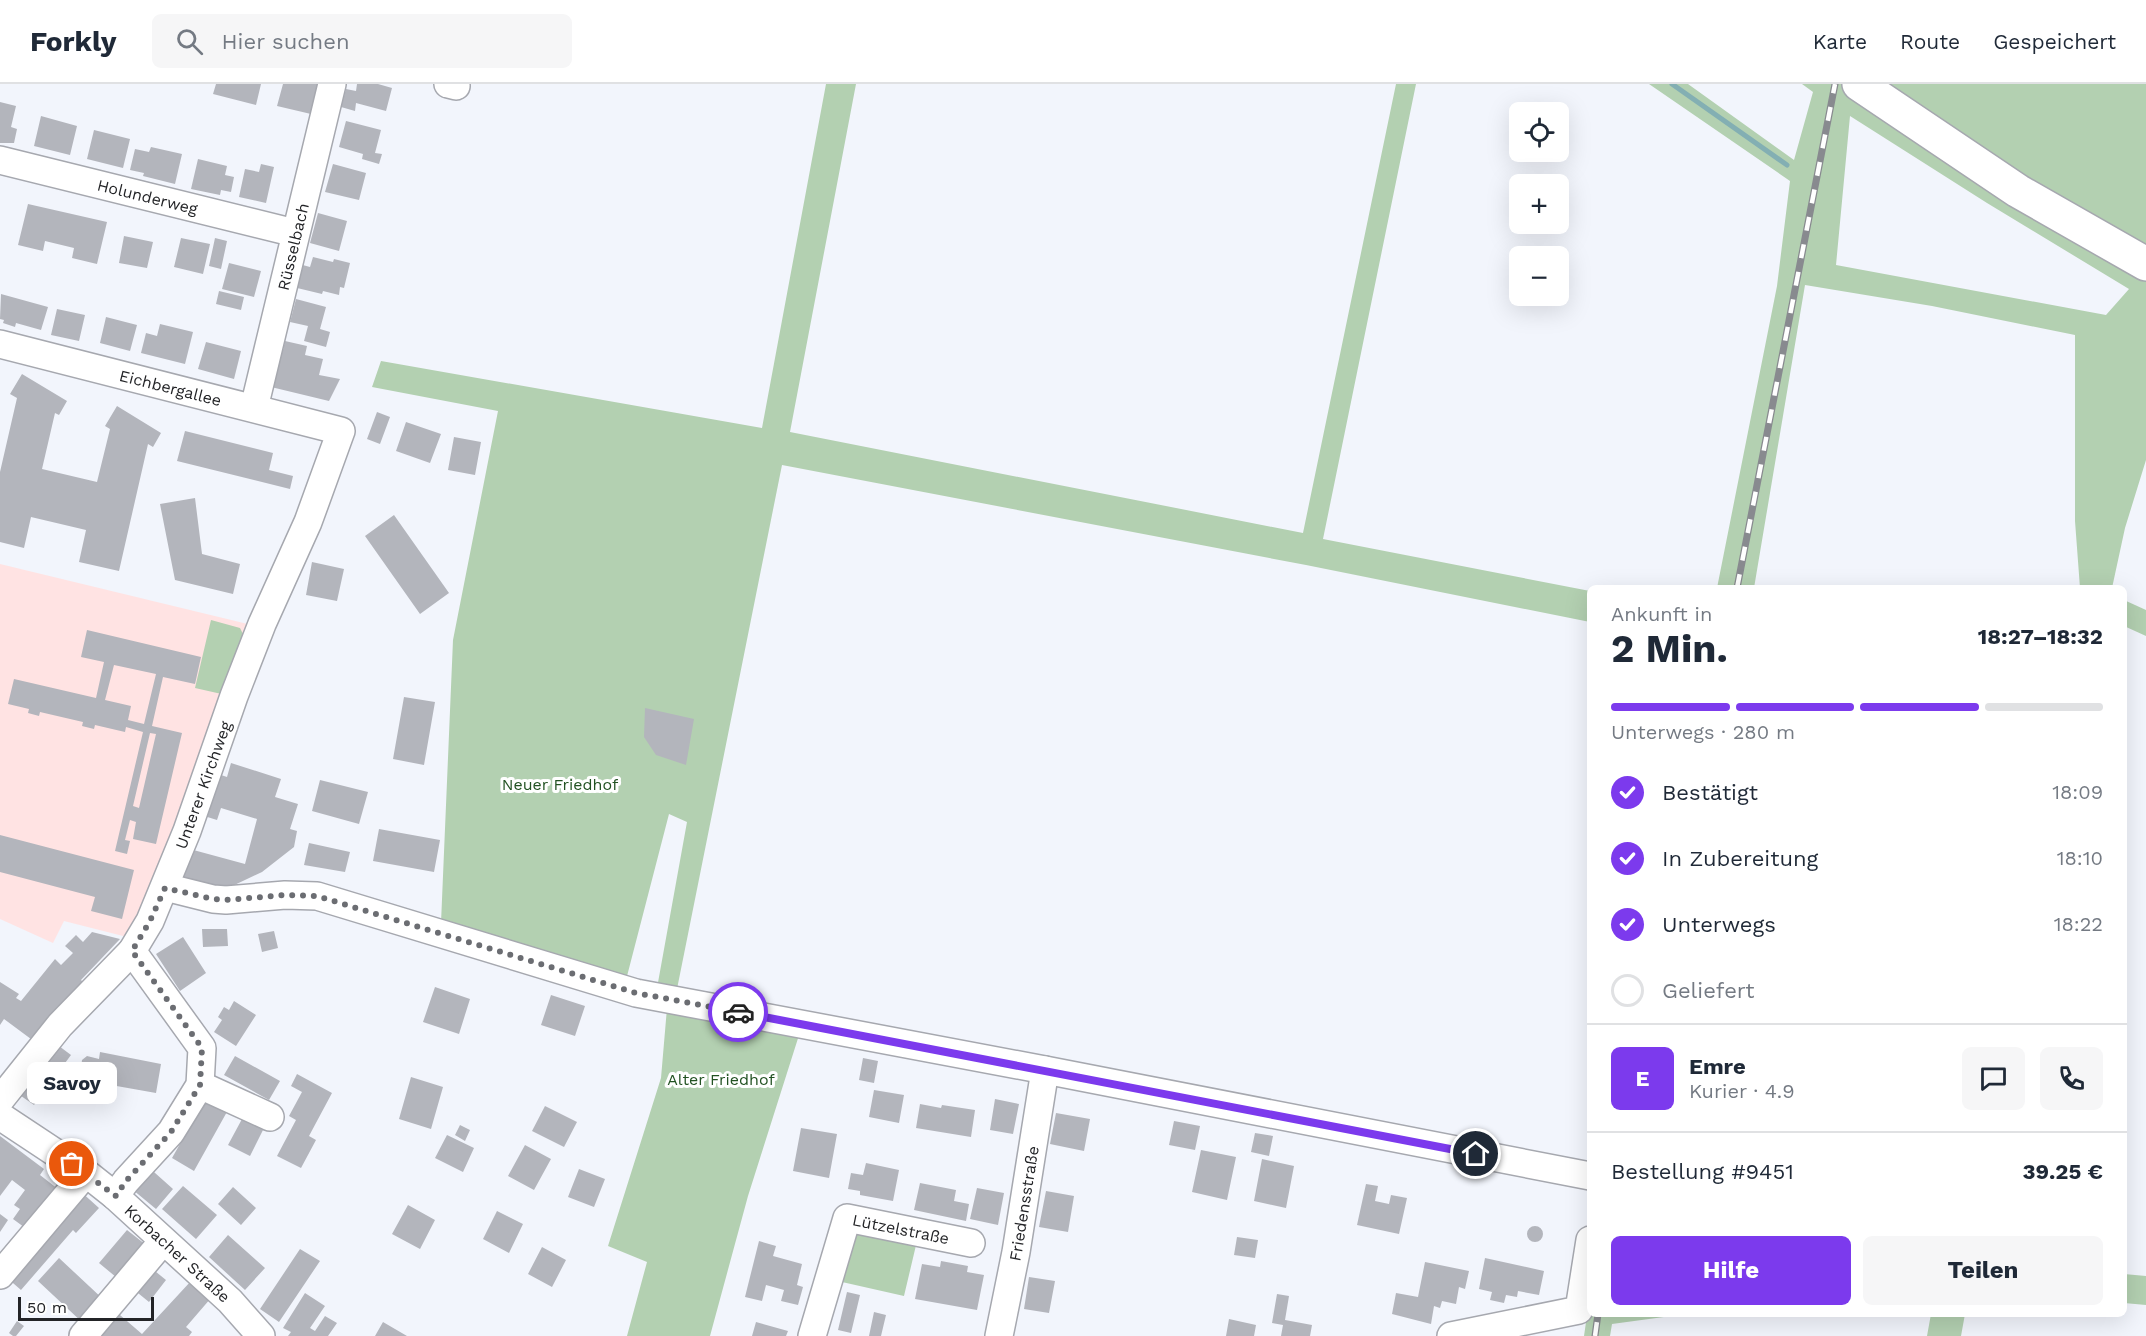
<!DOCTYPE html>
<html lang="de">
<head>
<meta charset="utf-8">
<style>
	:root { --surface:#fff; --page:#f6f6f7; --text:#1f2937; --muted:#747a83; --line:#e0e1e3; --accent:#7c3aed }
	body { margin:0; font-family:"Work Sans",sans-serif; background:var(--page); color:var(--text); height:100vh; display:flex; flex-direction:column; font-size:22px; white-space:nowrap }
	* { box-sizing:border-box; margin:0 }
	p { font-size:20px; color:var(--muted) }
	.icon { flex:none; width:33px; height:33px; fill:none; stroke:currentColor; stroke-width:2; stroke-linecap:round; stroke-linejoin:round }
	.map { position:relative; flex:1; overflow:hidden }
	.details { position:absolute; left:1587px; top:501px; width:540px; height:732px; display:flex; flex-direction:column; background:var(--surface); border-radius:9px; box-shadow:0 6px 24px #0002 }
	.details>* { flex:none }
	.fabs { position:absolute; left:1509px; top:18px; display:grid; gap:12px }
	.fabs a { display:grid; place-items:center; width:60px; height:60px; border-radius:9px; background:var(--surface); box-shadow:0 6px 24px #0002; font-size:30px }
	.scale { position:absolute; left:18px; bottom:15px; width:136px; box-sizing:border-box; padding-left:6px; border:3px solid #232427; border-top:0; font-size:16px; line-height:21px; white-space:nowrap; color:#232427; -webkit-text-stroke:4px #fff; paint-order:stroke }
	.pin { position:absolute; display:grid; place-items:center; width:51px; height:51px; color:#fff; margin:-26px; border:3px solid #fff; border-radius:50%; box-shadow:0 2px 6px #0007 }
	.courier { position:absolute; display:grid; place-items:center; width:60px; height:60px; margin:-30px; border:4px solid #7c3aed; border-radius:50%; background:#fff; color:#222; box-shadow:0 2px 8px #0007 }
	.bubble { position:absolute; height:42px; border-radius:9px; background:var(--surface); box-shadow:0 6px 24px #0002; font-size:20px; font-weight:700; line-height:42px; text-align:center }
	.headline em { font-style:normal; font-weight:700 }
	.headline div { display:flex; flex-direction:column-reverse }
	.headline { display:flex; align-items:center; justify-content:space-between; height:102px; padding:0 24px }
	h1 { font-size:39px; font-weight:700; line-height:45px }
	.bar { display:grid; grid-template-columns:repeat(4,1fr); gap:9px 6px; align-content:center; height:72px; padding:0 24px }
	.bar i { height:8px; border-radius:4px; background:var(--line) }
	.bar .active { background:var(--accent) }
	.bar p { grid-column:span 4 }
	.line { display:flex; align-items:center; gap:15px; padding:0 24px; border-top:2px solid var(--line) }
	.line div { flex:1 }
	.round { display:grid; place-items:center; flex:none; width:63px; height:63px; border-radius:9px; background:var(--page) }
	ol { padding:0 24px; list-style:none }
	li { display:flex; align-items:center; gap:18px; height:66px }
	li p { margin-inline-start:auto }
	li .icon { padding:6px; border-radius:50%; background:var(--accent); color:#fff; stroke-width:4 }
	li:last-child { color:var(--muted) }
	li i { width:33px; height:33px; border:3px solid var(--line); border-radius:50% }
	.button { display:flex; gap:12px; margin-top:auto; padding:12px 24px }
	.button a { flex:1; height:69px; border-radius:9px; background:var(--accent); color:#fff; font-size:24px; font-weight:700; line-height:69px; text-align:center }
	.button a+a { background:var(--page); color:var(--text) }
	header { display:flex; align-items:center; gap:36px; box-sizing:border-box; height:84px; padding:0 30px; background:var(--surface); border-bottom:2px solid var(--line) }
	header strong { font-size:28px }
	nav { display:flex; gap:33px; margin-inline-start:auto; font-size:21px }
	.search { width:420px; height:54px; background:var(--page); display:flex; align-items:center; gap:15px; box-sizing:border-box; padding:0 21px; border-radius:9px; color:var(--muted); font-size:22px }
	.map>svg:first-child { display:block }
	.education { fill:#ffe3e3 }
	.green { fill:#b3d0b1; fill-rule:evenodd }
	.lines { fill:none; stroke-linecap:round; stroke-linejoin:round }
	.stream { stroke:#83afb3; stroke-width:5 }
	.building { fill:#b3b5bc; fill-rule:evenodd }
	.minor-casing { stroke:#a6a8af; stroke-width:30 }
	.major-casing { stroke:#a6a8af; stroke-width:36 }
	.minor { stroke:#fff; stroke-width:27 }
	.major { stroke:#fff; stroke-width:33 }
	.rail-casing { stroke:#888a8f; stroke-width:7 }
	.rail { stroke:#fff; stroke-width:4.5; stroke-dasharray:14; stroke-linecap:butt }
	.done { stroke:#6b6d72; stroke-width:6; stroke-dasharray:0 10.8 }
	.route { stroke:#7c3aed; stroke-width:8 }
	.labels { text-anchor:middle; stroke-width:6; stroke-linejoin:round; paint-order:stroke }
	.street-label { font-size:16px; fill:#232427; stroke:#fff }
	.park-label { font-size:16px; fill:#225222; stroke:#fff }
</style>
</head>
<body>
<header>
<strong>Forkly</strong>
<div class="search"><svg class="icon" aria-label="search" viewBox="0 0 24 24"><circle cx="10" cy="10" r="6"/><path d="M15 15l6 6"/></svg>Hier suchen</div>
<nav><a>Karte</a><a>Route</a><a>Gespeichert</a></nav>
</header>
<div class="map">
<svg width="2146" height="1252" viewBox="0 0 2146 1252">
	<rect width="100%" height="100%" fill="#f2f5fc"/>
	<path class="education" d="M0,480l264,64 -100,241 -37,68 -63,-16 -11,22 -53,-24z"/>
	<path class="green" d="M826,0h30l-66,348 513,101 93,-449h20l-93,455 267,52v31l-284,-57 -524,-100 -106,529 -19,-6 30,-166 -18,-8 -43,166 -185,-57 12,-283 45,-229 -126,-24 9,-26 381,67z
		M1649,0h39l106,76 19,-68 -11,-8h344v376l-21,68 -13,60h-32l-5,-67v-186l-143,-29 -127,-21 -51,303h-37l60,-302 13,-105zM1850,32l137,87 142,86 -23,26 -270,-50z
		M2124,516l22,10v26l-22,-10z
		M211,536l29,8 4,8 -18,59 -31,-7z
		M667,924l133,24 -52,164 -38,140h-83l20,-74 -39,-16 53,-168z
		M854,1143l63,14 -13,55 -62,-14z
		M2124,1190l22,2v29l-22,-2z
		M1590,1211v19h96l-74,10 -2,12h-26z
		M1931,1230h34l-4,22h-34z"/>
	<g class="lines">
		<path class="stream" d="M1672,0l115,81"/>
	</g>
	<path class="building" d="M216,0h45l-5,21 -43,-11z
		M283,0h35l-7,30 -34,-8z
		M357,0h21l14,4 -6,23 -30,-8 -1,8 -14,-4 5,-18 10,2z
		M0,18l16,4 -5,21 6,2 -3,14h-14z
		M41,32l36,10 -7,29 -36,-9z
		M346,37l35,9 -6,23 7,1 -3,10 -17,-5 1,-5 -24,-7z
		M94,46l36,9 -7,29 -36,-9z
		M151,63l31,7 -7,30 -32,-8 1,-3 -14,-3 5,-21 14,3z
		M198,75l29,7 -2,9 9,2 -3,15 -10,-2 -1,5 -29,-6z
		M261,80l13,3 -8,36 -27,-6 6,-28 14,3z
		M333,80l33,9 -7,27 -34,-8z
		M28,120l79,18 -10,42 -25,-6 2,-10 -29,-7 -2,10 -25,-6z
		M318,129l29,8 -8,30 -29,-8z
		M124,152l29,6 -6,26 -28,-5z
		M181,154l29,6 -7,30 -29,-7z
		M215,154l12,3 -6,28 -12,-3z
		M313,173l20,5 1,-3 16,4 -6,25 -4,-1 -1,8 -16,-4 -1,3 -29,-7 6,-23 11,3z
		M229,179l32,8 -7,26 -32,-8z
		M219,207l25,6 -3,13 -25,-6z
		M1,210l47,13 -7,23 -25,-7 -1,4 -12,-4 1,-3 -4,-1z
		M296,215l30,8 -6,22 10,3 -4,15 -22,-6 4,-15 -18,-4z
		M57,225l28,6 -6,26 -28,-6z
		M106,233l31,8 -7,26 -30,-8z
		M160,240l33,8 -8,32 -44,-11 5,-20 11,3z
		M285,257l22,5 -2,9 18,4 -4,16 21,4 -11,22 -58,-14 8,-38 4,1z
		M206,258l35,9 -7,28 -36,-10z
		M22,290l45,27 -8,14 -4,-2 -13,56 55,13 13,-53 -5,-3 12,-20 44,27 -8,14 -5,-3 -29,127 -40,-9 7,-32 -55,-13 -7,31 -24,-6v-70l17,-74 -7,-4z
		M377,328l13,5 -10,27 -13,-5z
		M406,338l35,12 -11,29 -34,-12z
		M185,347l88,22 -4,17 24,6 -3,13 -113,-28z
		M454,353l27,5 -6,33 -27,-5z
		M195,414l7,56 38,10 -7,30 -58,-14 -15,-76z
		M394,431l55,78 -29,21 -55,-78z
		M312,478l32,7 -7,32 -31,-6z
		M87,546l114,27 -6,27 -32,-7 -11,49 30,7 -26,111 -23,-5 3,-17 -6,-2 -5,20 5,1 -3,13 -12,-3 28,-119 -17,-5 -1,5 -30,-7 -1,4 -12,-3 1,-4 -43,-10 -1,4 -11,-3 1,-4 -21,-5 6,-25 82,19 8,-36 -23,-5zM114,581l42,9 -12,50 -16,-4 3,-14 -26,-6zM150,649l6,1 -17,74 -6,-2z
		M404,613l31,5 -11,63 -31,-6z
		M645,624l49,11 -8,46 -30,-10 -12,-18z
		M231,679l50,16 -6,18 23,7 -8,25 7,2 -3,16 -32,25 -36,17 -48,-13 8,-28 59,16 12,-45 -36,-11 -4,12 -16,-5 14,-42 12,4z
		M320,696l48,12 -9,32 -47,-13z
		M379,745l61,11 -6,32 -61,-11z
		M0,751l134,35 -12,49 -31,-8 4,-14 -95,-25z
		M309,759l41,9 -5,20 -41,-7z
		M202,845h25l1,17 -25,1z
		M274,847l4,17 -16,4 -4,-18z
		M92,848l28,7 -39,41 2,2 -48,60 -31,-23 -4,6v-43l19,12 -3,4 5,3 34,-42 6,6 12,-12 -8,-7 11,-11 7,7z
		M183,853l23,36 -26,18 -24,-37z
		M435,903l35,12 -11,35 -36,-12z
		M551,911l34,11 -10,30 -34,-11z
		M234,917l22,14 -20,31 -22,-14 8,-12 -4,-3 6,-10 5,3z
		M51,956l20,15 -37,50 -20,-14z
		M100,968l61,12 -5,29 -62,-11 1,-6 -11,-2 -3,-6 1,-8 5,-4 12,3z
		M235,972l45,25 -11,19 -45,-25z
		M863,974l15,3 -4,22 -15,-3z
		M297,990l35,19 -23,43 7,4 -15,28 -24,-12 19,-36 -7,-4 13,-24 -11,-6z
		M411,993l32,10 -12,42 -32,-10z
		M874,1006l30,5 -5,28 -30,-6z
		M206,1014l22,12 -34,61 -22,-13z
		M995,1015l24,5 -6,30 -23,-4z
		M920,1020l21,4 1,-3 33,5 -4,27 -55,-9z
		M545,1022l32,16 -13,25 -32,-16z
		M1056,1029l34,6 -6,32 -34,-7z
		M242,1035l21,11 -13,26 -22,-11z
		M1174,1037l26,5 -5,24 -26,-5z
		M460,1041l10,5 -5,11 -10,-6z
		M801,1044l36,6 -8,44 -36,-7z
		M1255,1049l18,3 -4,20 -18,-4z
		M447,1051l27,13 -11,24 -28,-14z
		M0,1052l44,33 -4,6 23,18 -35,37 -15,-11 7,-10 -6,-4 11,-15 -13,-10 -12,16z
		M525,1061l26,14 -17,31 -26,-14z
		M1201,1066l35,7 -9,43 -35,-8z
		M1262,1075l32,7 -8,42 -32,-7z
		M866,1079l33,7 -6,31 -33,-6v-4l-12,-2 3,-16 12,2z
		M145,1080l28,25 -17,20 -29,-24z
		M579,1085l26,10 -11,28 -26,-10z
		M920,1099l36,7 -2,11 15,3 -3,17 -52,-11z
		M1366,1100l12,2 -3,15 14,3 2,-9 16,3 -8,36 -42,-9z
		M183,1102l34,29 -21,24 -34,-30z
		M233,1103l23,21 -15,17 -23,-21z
		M977,1104l27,5 -6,32 -28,-6z
		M79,1106l20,18 -23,25 -3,-3 -52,60 -15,-13z
		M1046,1107l28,5 -6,36 -29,-5z
		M408,1121l27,15 -15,29 -28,-15z
		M497,1127l26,13 -14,29 -26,-14z
		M0,1130l8,6 -8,12z
		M1527 1150a8 8 0 1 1 16 0a8 8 0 1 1-16 0Z
		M127,1146l23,18 -28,34 -23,-19z
		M228,1151l37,33 -20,22 -36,-33z
		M1237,1153l21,3 -3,18 -21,-3z
		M759,1157l17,5 -3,10 29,8 -5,21 6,2 -5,18 -17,-4 3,-11 -18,-5 -4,16 -17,-4z
		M542,1163l24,13 -14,27 -24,-13z
		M300,1165l20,12 -41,61 -19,-13z
		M59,1174l45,42 -21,23 -45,-42z
		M1485,1174l59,13 -5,24 -21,-4 -1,6 -11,-2 -2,8 -14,-3 2,-8 -13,-3z
		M941,1177l27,5 -1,6 17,3 -7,35 -62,-11 7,-35 18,3z
		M1425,1178l44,9 -4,18 -6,-2 -3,17 -14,-3 -2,7 -6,-2 -3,18 -39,-10 4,-21 22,4z
		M150,1183l16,13 -17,22 -16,-13z
		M1029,1193l26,4 -6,32 -25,-4z
		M191,1197l20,17 -25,29 6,5 -3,4h-98l22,-27 29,25z
		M847,1208l13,3 -9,38 -13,-3z
		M305,1209l20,13 -15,22 5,3 10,-15 12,7 -9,13h-40l3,-4 -8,-4z
		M1277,1210l12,2 -4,24 27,5 -2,11h-29l2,-11 -11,-2z
		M874,1228l12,3 -5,21h-12z
		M1229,1235l27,6 -2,11h-28z
		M17,1237l7,5 -8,10h-3l-4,-3z
		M383,1238l24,14h-32z
		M756,1238l32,9 -2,5h-34z"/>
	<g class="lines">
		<defs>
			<g id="minor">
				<path d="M448,0l8,2"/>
				<path id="s1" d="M0,76l295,73"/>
				<path id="s2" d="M0,260l341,87 -33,91 -46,102 -28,72 -47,135 -37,90 -18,30 -72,74 -60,75"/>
				<path id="s3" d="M254,324l78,-324"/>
				<path d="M165,803l48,12 13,1 59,-5 32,1 319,97 409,77 545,106"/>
				<path d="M200,1001l70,32"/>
				<path id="s4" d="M0,1032l86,57 29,23 115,105 31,35"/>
				<path d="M115,1112l11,-15 45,-49 29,-47 2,-37 -70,-97"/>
				<path d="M0,1191l86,-102"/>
				<path d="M83,1252l80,-95"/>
				<path id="s5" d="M812,1252l35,-118 124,25"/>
				<path id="s6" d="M999,1252l17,-84 29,-182"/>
				<path d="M1451,1252l128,-26 11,-70"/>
			</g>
			<path id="major" d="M1859,0l159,107 128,73"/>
		</defs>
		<use href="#minor" class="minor-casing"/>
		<use href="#major" class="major-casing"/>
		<use href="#minor" class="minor"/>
		<use href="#major" class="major"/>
		<defs>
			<path id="rail" d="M1737,504l98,-504
				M1595,1252l3,-22"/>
		</defs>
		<use href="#rail" class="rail-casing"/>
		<use href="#rail" class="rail"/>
	</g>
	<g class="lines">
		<path class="done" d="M72,1080l44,32 10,-15 45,-49 29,-47 2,-37 -70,-97 18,-30 15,-33 48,11 13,1 59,-5 32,1 319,97 102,19"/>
		<path class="route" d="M738,928l738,142"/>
	</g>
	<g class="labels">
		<g class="street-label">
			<text dy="6" stroke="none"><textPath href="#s1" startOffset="152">Holunderweg</textPath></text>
			<text dy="6" stroke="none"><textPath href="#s3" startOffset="166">Rüsselbach</textPath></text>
			<text dy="6" stroke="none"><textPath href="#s2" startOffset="176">Eichbergallee</textPath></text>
			<text transform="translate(203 701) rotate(-70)" y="6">Unterer Kirchweg</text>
			<text dy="6" stroke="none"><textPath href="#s6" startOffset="135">Friedensstraße</textPath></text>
			<text dy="6" stroke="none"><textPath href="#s5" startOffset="178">Lützelstraße</textPath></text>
			<text dy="6" stroke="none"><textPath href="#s4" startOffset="225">Korbacher Straße</textPath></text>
		</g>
		<g class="park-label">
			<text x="560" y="706">Neuer Friedhof</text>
			<text x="721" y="1001">Alter Friedhof</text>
		</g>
	</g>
</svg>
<div class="fabs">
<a><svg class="icon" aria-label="locate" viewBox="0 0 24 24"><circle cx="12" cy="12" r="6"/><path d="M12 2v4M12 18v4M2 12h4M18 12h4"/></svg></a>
<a>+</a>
<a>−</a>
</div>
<div class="scale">50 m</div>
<div class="pin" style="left:72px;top:1080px;background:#ea580c"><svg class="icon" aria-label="bag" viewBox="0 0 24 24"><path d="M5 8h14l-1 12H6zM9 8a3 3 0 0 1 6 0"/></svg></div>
<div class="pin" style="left:1476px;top:1070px;background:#1f2937"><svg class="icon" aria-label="home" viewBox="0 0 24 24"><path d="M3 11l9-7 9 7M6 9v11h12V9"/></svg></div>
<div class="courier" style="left:738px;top:928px"><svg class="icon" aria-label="car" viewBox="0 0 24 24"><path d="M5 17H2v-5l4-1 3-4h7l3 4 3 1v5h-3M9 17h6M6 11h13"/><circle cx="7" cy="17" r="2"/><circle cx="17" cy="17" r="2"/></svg></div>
<div class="bubble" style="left:27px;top:978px;width:90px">Savoy</div>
<section class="details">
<div class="headline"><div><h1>2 Min.</h1><p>Ankunft in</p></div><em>18:27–18:32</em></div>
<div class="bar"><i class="active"></i><i class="active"></i><i class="active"></i><i></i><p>Unterwegs · 280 m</p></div>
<ol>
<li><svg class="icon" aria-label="check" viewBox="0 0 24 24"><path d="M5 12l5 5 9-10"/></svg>Bestätigt<p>18:09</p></li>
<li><svg class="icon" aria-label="check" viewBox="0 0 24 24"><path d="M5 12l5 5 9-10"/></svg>In Zubereitung<p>18:10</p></li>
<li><svg class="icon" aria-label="check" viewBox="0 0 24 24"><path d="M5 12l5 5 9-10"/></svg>Unterwegs<p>18:22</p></li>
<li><i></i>Geliefert</li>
</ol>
<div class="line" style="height:108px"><b class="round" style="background:var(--accent);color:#fff">E</b><div><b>Emre</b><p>Kurier · 4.9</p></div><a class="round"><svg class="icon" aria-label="chat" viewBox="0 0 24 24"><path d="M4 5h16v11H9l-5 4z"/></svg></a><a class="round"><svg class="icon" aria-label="phone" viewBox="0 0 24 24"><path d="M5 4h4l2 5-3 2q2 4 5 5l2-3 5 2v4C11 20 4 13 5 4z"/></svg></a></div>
<div class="line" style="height:78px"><div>Bestellung #9451</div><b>39.25 €</b></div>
<div class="button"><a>Hilfe</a><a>Teilen</a></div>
</section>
</div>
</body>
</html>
